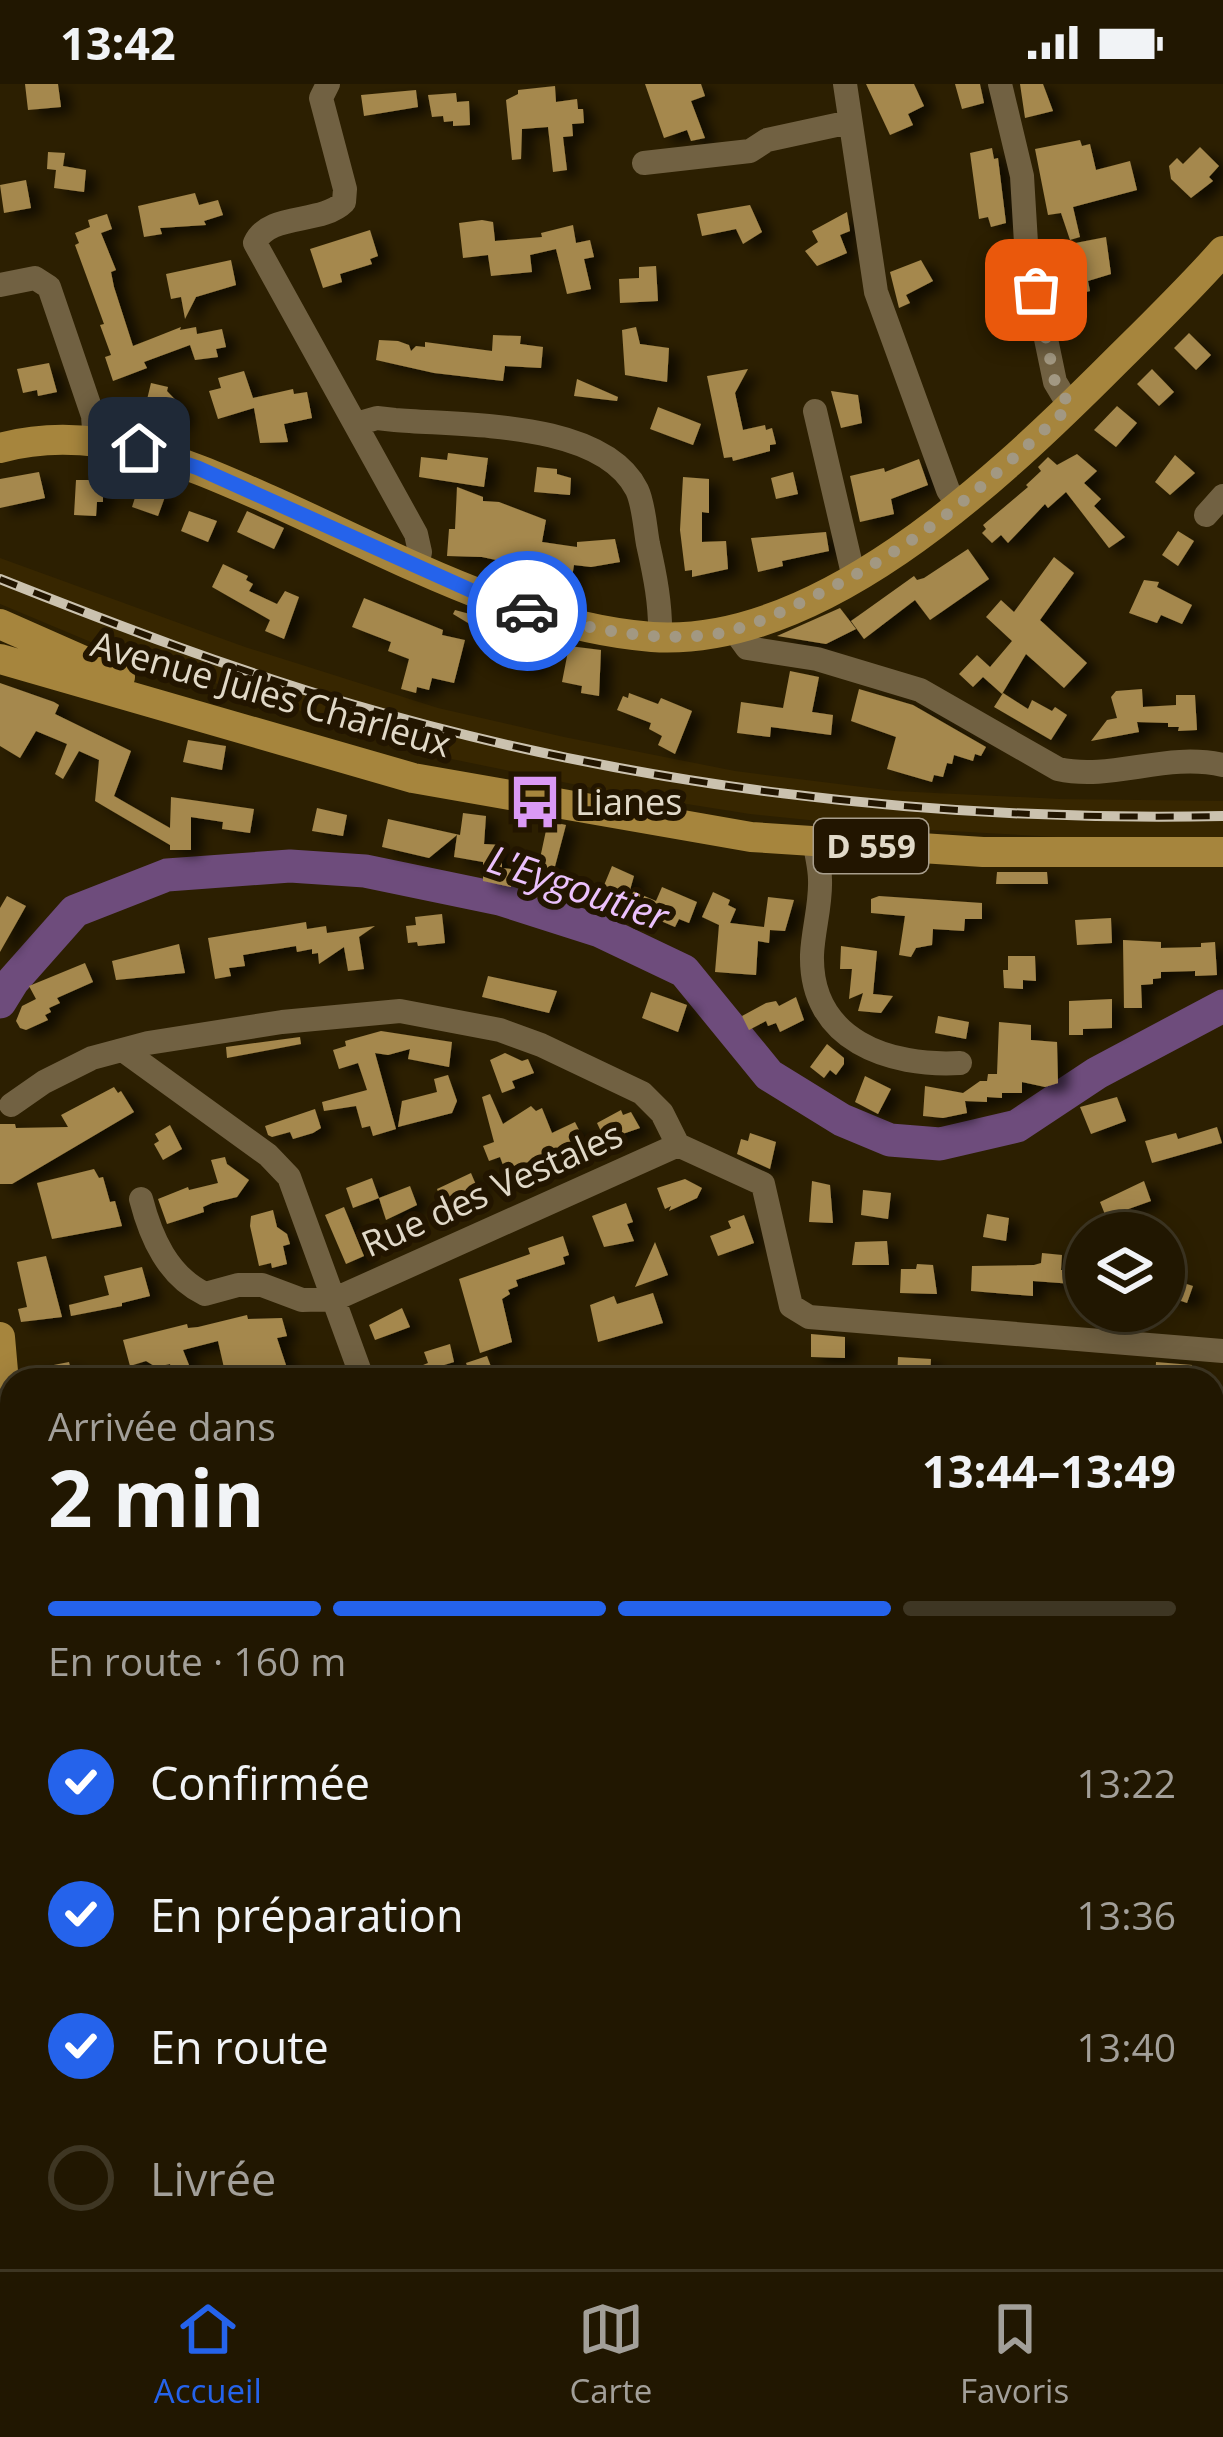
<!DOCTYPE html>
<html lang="fr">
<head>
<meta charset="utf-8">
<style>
	:root { --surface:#211701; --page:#2d2410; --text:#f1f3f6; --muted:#a29f99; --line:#3e3623; --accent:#2563eb }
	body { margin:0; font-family:"Open Sans",sans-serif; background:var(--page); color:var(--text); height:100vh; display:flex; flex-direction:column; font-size:45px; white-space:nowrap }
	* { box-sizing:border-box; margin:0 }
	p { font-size:39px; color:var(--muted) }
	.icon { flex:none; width:66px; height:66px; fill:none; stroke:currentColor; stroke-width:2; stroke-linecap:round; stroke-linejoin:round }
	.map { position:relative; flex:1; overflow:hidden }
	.panel { position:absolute; left:0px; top:1284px; width:1224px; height:903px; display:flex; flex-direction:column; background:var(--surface); border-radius:36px 36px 0 0; box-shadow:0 6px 30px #0003,0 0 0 3px var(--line) }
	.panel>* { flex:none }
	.controls { position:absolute; left:1065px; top:1128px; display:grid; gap:24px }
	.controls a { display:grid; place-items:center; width:120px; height:120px; border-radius:50%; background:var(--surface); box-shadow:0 6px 30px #0003,0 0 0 3px var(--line); font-size:60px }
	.pin { position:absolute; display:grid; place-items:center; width:102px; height:102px; color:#fff; margin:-51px; border-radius:24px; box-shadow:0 6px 18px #0006 }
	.courier { position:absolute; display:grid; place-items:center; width:120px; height:120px; margin:-60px; border:9px solid #2563eb; border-radius:50%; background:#fff; color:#222; box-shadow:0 3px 15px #0007 }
	.head em { font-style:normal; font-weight:700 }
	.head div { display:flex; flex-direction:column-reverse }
	.head { display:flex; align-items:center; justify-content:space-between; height:204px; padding:0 48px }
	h1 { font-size:78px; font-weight:700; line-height:90px }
	.bar { display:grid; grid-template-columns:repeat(4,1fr); gap:18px 12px; align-content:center; height:144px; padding:0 48px }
	.bar i { height:15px; border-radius:9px; background:var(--line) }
	.bar .active { background:var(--accent) }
	.bar p { grid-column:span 4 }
	ol { padding:0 48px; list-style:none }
	li { display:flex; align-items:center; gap:36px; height:132px }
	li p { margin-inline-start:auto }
	li .icon { padding:12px; border-radius:50%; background:var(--accent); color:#fff; stroke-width:4 }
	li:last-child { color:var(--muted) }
	li i { width:66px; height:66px; border:6px solid var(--line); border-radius:50% }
	.status { display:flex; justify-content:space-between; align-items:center; height:84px; padding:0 60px; background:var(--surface); direction:ltr }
	.status svg { height:33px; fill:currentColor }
	.menu { display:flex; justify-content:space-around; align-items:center; height:168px; border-top:3px solid var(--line); background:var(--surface); font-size:33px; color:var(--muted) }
	.menu a { display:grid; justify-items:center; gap:6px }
	.menu .active { color:var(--accent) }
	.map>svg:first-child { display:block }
	.built { fill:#372600 }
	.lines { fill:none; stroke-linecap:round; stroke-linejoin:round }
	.river { stroke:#6e4c7c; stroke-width:33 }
	.building { fill:#a5884d; filter:url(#shadow) }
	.minor { stroke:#716142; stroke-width:24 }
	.major { stroke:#a6853d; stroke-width:30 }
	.rail-casing { stroke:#cbc2af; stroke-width:10 }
	.rail { stroke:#221500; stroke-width:6; stroke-dasharray:18; stroke-linecap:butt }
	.done { stroke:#a29882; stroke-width:12; stroke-dasharray:0 21.6 }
	.route { stroke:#2563eb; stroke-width:15 }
	.labels { text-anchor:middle; stroke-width:12; stroke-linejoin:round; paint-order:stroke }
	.shield { fill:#221500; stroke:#a89e8c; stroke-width:3 }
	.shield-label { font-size:33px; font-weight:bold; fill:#e1d9c8 }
	.street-label { font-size:36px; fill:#e1d9c8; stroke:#221500 }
	.poi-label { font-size:36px; fill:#e1d9c8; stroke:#221500; text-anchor:start }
	.water-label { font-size:39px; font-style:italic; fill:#ebc1fc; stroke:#221500 }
</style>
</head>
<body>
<div class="status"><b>13:42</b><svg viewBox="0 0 49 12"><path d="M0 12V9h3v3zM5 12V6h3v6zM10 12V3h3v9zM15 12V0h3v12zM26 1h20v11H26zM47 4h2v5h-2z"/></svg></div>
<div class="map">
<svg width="1223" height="2185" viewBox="0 0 1223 2185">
	<defs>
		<filter id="shadow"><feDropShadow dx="11" dy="6" stdDeviation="6" flood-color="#0009"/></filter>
	</defs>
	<rect width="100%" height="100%" fill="#2c1f01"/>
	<path class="built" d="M0,474l245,89 193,61 126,29 171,34 160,20 165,8 163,2v37l-112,2 -234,-13 -127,-13 -139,-22 -169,-35 -344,-112 -98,-41z"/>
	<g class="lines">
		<path class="river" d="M0,918l13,-21 62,-70 92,-36 123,-9 75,5 135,28 100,32 84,40 85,104 73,45 48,20 50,4 77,-18 80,-53 126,-67"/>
	</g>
	<path class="building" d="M25,0h33l3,23 -33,3z
		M645,0h56l4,12 -14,5 14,37 -14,3 -4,-11 -23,8z
		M866,0h48l10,22 -16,8 5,11 -23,10z
		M955,0h25l4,19 -22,6z
		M1020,0h23l10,27 -28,7z
		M555,2l1,16 21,-3 1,10h5l1,14 -12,1 1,12 -10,1 4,33 -14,2 -5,-45 -26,2 -1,30 -9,1 -6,-60 12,-6v-4z
		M416,6l2,17 -54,9 -3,-21z
		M456,9l1,9 12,-1 1,24 -17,1v-5l-9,1 -1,-6 -11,1 -4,-22z
		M1080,56l2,6 8,-2 6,26 34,-9 7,29 -64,17 7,30 -10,3 -9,-27 -13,2 -13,-66z
		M1200,63l19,19 -10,11 4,4 -22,17 -20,-19 -2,-13 8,-8 6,6z
		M992,64l2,11 4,-1 8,65 -15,4 -3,-10 -9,2 -9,-66z
		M48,68l17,1 -2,13 23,4 -2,22 -30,-4 2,-18 -9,-1z
		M26,96l5,28 -27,5 -4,-28z
		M195,109l4,12 19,-5 5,15 -19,6 2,4 -46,3 2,6 -18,3 -6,-31z
		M750,121l12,27 -19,12 -7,-15 -34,7 -5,-22z
		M847,128l3,19 -10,4 7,18 -30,13 -12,-15 13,-9 -6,-11z
		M107,130l5,15 -11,4 15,37 -5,2 3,15 19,59 48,-19 -1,3 16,-3 1,7 25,-5 4,18 -10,2 2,8 -23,3 -5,-15 -46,17 3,6 -34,13 -8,-24 6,-2 -11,-30 4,-1 -29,-79 4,-2 -4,-10 15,-6 -2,-7z
		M482,136l11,2 2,19 47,-4 -1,-4 32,-8 3,18 14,-3 4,17 -10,2 7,30 -24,5 -11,-45 -26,6 2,17 -41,4 -3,-21 -25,3 -4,-35z
		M370,146l8,26 -8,3 2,5 -32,10 2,8 -19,6 -13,-39z
		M1106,153l5,37 -23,7 2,10 -24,6 -2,-8 -10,1 -9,-41z
		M231,176l5,25 -40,12 -11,22 -4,-22 -10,2 -5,-25z
		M921,176l12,21 -27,14 4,8 -11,5 -9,-36z
		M656,182l2,35 -38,2 -1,-24 20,-1v-11z
		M636,243l4,17 29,4 -2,34 -42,-7 -3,-45z
		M1189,249l22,22 -15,15 -22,-22z
		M493,251l28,1 -1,8 23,3 -2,21 -36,-2 -2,15 -69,-8 -58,-13 3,-20 19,1 11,4 2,6 5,-5 9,1v-5l67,9z
		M49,279l8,29 -19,4 -1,-6 -14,3 -6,-24z
		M748,285l-13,24 8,37 22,-5 1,5 6,-2 4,16 -6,1v6l-37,10 -1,-4 -8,1 -17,-82z
		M1152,285l22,23 -15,14 -22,-22z
		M244,287l9,27 40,-9 1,5 13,-2 5,26 -28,6 4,18 -28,1 -6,-35 -36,11 -9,-28 12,-3 -3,-10z
		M577,295l41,18 -1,4 -43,-5z
		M151,299l17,4 -1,4 17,18 -4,15 -24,-5 -12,-7z
		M831,307l27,4 4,28 -21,5z
		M1117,322l20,17 -21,24 -22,-17z
		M658,323l43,17 -8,21 -43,-16z
		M448,369l40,5 -4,29 -65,-10 2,-20 26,3z
		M1077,370l20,17 -13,12 17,16 -7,7 31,31 -16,11 -43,-56 -18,16 -3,-4 -37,39 -7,-8 -9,8 -10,-10 4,-4 -3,-4 45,-38 -2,-2 15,-14 -3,-4 10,-10 9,8z
		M1175,371l20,18 -25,22 -15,-13z
		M919,375l9,26 -37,14 3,15 -34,8 -10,-46 34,-8 1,4z
		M537,383l20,2v5l14,4 -1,17 -36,-3z
		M39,388l6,26 -45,10v-29z
		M793,388l5,22 -22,5 -5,-21z
		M683,393l26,2v34l-7,-1v30l24,-1 2,28 -36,8v-7l-7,1 -5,-41z
		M76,396h20v6h7v16h-6l-1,14 -22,-1z
		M139,401l27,9 -8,22 -26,-9z
		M457,403l26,10v4l16,1 47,18 -4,22 35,5v-5l38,-3 5,23 -29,5 -17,-2 -5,30 -9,-1 -1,4 -27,-6 5,-23 -55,-12 -35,-1 2,-27h6z
		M189,427l28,10 -9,21 -27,-11z
		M247,427l37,17 -10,21 -37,-17z
		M1178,447l16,10 -16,25 -16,-11z
		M826,448l3,19 -47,10 1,5 -25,6 -7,-34z
		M968,465l21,30 -59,41 -15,-20 -51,39 -13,-18 63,-45 3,4 7,-2z
		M1054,473l20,16 -34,47 47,43 -23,25 -38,-34 -24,40 -19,-17 -10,10 -14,-13 18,-19 13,12 22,-26 -26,-24 15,-17 13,12z
		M223,480l25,12 -2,4 7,4 -4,7 28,13 8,-13 14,6 -15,42 -19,-8 5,-11 -58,-33z
		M1144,496l15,2 -2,5 35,18 -10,19 -21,-9 -4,8 -28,-10z
		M364,514l79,32 -1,5 23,5 -11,43 -22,-5 -3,12 -12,-3 -1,6 -15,-4 8,-30 -21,-8 3,-9 -39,-15z
		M840,524l16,21 -30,15 -49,-8z
		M455,526l48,13 -1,13 37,6 -4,27 -27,-6 1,-8 -26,-9 -5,-17 -25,-15z
		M569,562l32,4 -2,46 -18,-3 1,-7 -20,-4z
		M790,587l29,6 -7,35 21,3 -2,20 -60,-8 -1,10 -33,-4 4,-31 42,6z
		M0,599l54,19 5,3 -4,9 76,37 -17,45 56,32 1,-31 83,12 -4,24 -28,-4 1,-7 -32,-5v33h-21v-5l-75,-44 4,-41 -20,-9 -16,28 -8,-5 12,-30 -31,-13 -16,27 -20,-12z
		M859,605l54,16 73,42 -5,9 -6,-2 -2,7 -19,-6 -2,9 -5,-1 -4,14 -9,-2 -2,7 -45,-13 9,-32 -45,-16z
		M1142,605l1,18 33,-2v-10h19l2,35 -19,1 1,-4h-11v-4l-31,-1 2,10 -48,9 16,-21 10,-2 -6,-21 5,-6z
		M629,609l29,11 3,-6 31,13 -17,43 -17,-9 4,-9 -13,-7 2,-6 -34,-13 6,-14 5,2z
		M1003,609l25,16 4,-9 20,11 3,-4 12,8 -16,25 -57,-33z
		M188,656l38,6 -4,24 -39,-8z
		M317,724l30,7 -4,21 -31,-5z
		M463,729l23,3 -2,28 18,1v23l9,1v18l-28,-6v-19l-29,-5 3,-22 -28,23 -47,-11 6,-28 72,16z
		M548,737l18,4 -20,75 -14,-4z
		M612,782l22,10 -4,14 26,11 6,-14 35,15 -8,21 -10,-4 -4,8 -75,-32z
		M997,788h50l1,12h-52z
		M713,808l17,8 -2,5 8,4 -6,14 34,4 4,-30 26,3 -9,31 -15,-1 -1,13 -11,-2 -2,34 -41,-3 4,-47 -17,-8z
		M7,812l19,10 -26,46v-44z
		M879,812l103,7v16h-17l-1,12 -31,-2 -1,16 -16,3 -5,9 -12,-2 6,-39 -34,-3v-14z
		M442,830l3,29 -27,3 -1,-4 -9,1 -2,-17 10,-1 -1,-8z
		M1111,834l1,25 -35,2 -2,-25z
		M306,838l1,7 19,-3 1,7 48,-7 -16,11 5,32 -16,2 -4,-24 -25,17 -1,-11 -6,1v-5l-15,3 -1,-6 -53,9 2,11 -16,2 2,8 -16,3 -7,-41z
		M1123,856l38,2v6l40,-1v-4l14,-1 2,33 -22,1v-5l-34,1v6l-8,1v5l-12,1 1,23h-18z
		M179,860l6,29 -69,7 -4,-19z
		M841,862l36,5 -4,43 20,2 -12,17 -23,-2 5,-18 -14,6 3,-30h-12z
		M1008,872h27l1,25 -13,-1v9l-19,-1 -1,-18h5z
		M85,879l8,19 -36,16 3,5 -11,5 2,4 -6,3 3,5 -22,10 -6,-2 -4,-7 6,-15 14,-7 -7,-13z
		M488,892l69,15 -8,22 -67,-16z
		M651,908l36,13 -9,27 -36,-14z
		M796,913l8,23 -24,12 -4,-9 -8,3 -2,-5 -17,9 -7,-14 24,-13 10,-2 3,5z
		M1112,915v29l-29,1v6h-14v-34z
		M938,932l31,6 -3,17 -31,-6z
		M999,938l32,3v15l26,2 1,41 -13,4 -23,-5v11h-20v5l-15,-1v5l-22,-1 2,12 -24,5 -20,-2 2,-30 38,7 17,-12h7l1,-7h9z
		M381,947l71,11 -3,25 -41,-8 2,-10 -22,6 -13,-2 21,76 -23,7 -3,-10 -8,2 -6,-22 -32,5 -2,-9 45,-12 -9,-27 -19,6 -6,-19 13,-4 -1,-5z
		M300,953l1,7 -74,14 -1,-11z
		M827,960l17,14v6l-8,11 -6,-5 -6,8 -14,-11z
		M505,969l17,8 6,-2 6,14 -22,8 3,7 -13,5 -12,-33z
		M448,991l9,26 -5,12 -54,14 4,-26 35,-9 -3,-13z
		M865,992l26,13 -13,25 -23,-12z
		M114,1003l4,6 3,-2 13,21 -122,72h-12v-60h15l1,4 52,-1 -7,-12z
		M490,1010l13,30 28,-18 5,5 6,-3 10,25 23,-11 10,20 -30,15 -3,-7 -46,23 -6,-16 -11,4 -6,-15 11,-4 -12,-45z
		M1117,1013l9,24 -35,13 -11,-27z
		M315,1025l6,19 -8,5 -20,6 -3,-7 -18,5 -4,-2 -3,-9z
		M621,1026l2,5 8,-3 9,16 -35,12 -8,-17z
		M170,1041l12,24 -19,11 -9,-16 5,-3 -4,-7z
		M1217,1043l5,16 -70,20 -7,-22 31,-8 2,6z
		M750,1049l26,9 -6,27 -33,-15 4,-15 7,2z
		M225,1073l2,7 22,16 -12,17 -25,6 -9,4 1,5 -37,12 -9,-25 30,-12 1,3 29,-7 -7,-23z
		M94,1085l5,9 4,-1 7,25 5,-1 7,25 -70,13 -15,-56z
		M471,1089l8,19 -37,11 -5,-14z
		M372,1094l7,20 -26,10 -7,-20z
		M685,1095l17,9 -5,10 -28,13 2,-5 -6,3 -8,-21z
		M812,1097l18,4 3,38 -24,-1z
		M1144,1097l7,20 -45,16 -6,-15z
		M410,1102l7,19 -31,15 -7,-22z
		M863,1106l28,3 -3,26 -27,-4z
		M626,1119l7,19 -6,2 7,17 -30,6 -12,-31z
		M344,1123l20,49 -18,8 -21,-49z
		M273,1126l4,17 10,7 3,10 -7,2 4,18 -15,4 -1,-5 -12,3 -9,-40 1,-10z
		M987,1130l22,4 -3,23 -23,-4z
		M744,1131l10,28 -36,13 -8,-20 21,-8 -3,-7z
		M563,1152l6,19 -6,2 2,7 -49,16 2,6 -10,4 2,4 -8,5 10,43 -32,11 -21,-74 71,-25 -2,-6z
		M887,1157l2,24h-37l3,-23z
		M655,1158l13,33 -33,12z
		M1042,1169l20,2 -1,15 25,-1v16l-53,-4v15l-62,-5 1,-25 62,-1 7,-2z
		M46,1172l16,61 -41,5 -3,-13 9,-2 -10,-45z
		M917,1180l16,1 4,29 -37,-1 1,-24h15z
		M142,1183l8,29 -28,7v3l-51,10 -2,-11 40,-10 -5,-19z
		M1164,1193l29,9 -6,17 -23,-8z
		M653,1209l10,30 -65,19 -8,-37 24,-9 3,8z
		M402,1224l8,19 -35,13 -6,-15z
		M247,1231l1,4 34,-1 5,18 -10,2 13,39 -29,3 -4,-11 -31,8 -8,-36 -35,9 10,25 -18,5 -5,-16 -14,3 -10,-6 -16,5 -7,-26 64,-16 1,4 10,-1z
		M811,1250l34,3v21l-34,-1z
		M450,1260l4,18 -23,7 4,11h-49l42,-17 -4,-11z
		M487,1272l9,24h-23l-7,-17z
		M898,1273l33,2 -1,21h-33z
		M69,1278l4,15 -7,3h-43v-9z
		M1156,1278l36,3 -1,15h-36z"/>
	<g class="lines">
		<path class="minor" d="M328,0l-7,14 24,91 -1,13c-23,23 -75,10 -89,41l161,291 4,18 -3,13
			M845,0l31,208 72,198 12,17
			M1000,0l22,92 4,67 29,139 15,25
			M644,79l106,-12 17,-11 83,-18
			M0,201l35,-7 14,9 44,129 2,25
			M815,327l39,167
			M356,340l21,-6 18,2c68,6 207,0 242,70 7,15 8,38 11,54 7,31 13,61 12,93
			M1206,431l17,-19
			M734,546l13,18 70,11 103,31 138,79c55,12 107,-17 165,-4
			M815,758c1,13 5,25 5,38 1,25 -7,50 -8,75 -2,86 78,112 148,108
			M123,966l145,105 21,22 74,203
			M11,1021l33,-23 48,-24 56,-15 134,-21 118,-11 100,19 41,15 101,48 20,20 16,32 85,39 28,122 18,11 414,34
			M141,1115c10,39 27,77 64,95l33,-9h24l40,15 33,-1 343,-154
			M1212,1482l11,-1
			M1212,1771l11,-3
			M0,1794l12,-4
			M1212,1944l11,5
			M1212,2130l11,21
			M623,2175l4,10
			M592,2185l3,-10"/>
		<path class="major" d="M0,364c96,-26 184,14 270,52 119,53 250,127 382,137 166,11 341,-154 450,-262 41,-41 83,-81 121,-124
			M0,540l120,53
			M0,575l413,119 338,59 232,15h240
			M0,1253l12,137
			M267,2175l3,10"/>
		<defs>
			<path id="rail" d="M0,495c116,46 232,90 351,125 281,83 580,118 872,112"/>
		</defs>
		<use href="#rail" class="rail-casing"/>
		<use href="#rail" class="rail"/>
	</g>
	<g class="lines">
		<path class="done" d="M527,527c60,17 120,31 182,24 36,-5 71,-22 103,-38 108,-51 172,-111 258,-191l-15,-24 -19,-92"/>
		<path class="route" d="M139,364l59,20 281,126 48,17"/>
	</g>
	<defs>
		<symbol id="bus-bare" viewBox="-9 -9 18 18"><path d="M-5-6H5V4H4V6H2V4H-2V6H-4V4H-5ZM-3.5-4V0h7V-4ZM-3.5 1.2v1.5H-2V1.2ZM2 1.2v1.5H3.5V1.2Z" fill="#db99f5" stroke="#221500" stroke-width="2.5" paint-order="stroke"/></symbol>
	</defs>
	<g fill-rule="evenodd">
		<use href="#bus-bare" x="497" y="680" width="76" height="76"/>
	</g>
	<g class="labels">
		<rect class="shield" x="814" y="735" width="114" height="54" rx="9"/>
		<g class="shield-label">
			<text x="871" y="774">D 559</text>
		</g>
		<g class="street-label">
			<text transform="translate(271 610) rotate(16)" y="13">Avenue Jules Charleux</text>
			<text transform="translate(492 1105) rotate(-24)" y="13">Rue des Vestales</text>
		</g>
		<g class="poi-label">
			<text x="575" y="731">Lianes</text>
		</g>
		<g class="water-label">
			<text transform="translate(578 804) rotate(19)" y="14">L'Eygoutier</text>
		</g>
	</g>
</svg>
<div class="controls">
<a><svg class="icon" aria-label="layers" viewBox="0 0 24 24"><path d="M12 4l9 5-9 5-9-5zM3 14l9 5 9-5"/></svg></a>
</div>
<div class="pin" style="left:1036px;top:206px;background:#ea580c"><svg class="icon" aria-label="bag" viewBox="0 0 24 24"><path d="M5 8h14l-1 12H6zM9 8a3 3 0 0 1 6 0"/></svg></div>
<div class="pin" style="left:139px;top:364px;background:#1f2937"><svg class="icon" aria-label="home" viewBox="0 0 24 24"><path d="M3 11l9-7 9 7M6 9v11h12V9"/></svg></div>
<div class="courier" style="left:527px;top:527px"><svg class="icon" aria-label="car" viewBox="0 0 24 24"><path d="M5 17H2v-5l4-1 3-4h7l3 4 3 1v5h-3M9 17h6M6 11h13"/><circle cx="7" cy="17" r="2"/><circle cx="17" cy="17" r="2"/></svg></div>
<section class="panel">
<div class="head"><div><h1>2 min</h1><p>Arrivée dans</p></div><em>13:44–13:49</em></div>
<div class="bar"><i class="active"></i><i class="active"></i><i class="active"></i><i></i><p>En route · 160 m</p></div>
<ol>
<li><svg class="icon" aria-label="check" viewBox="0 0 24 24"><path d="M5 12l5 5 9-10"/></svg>Confirmée<p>13:22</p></li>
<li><svg class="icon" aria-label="check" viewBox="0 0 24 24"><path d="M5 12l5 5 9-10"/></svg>En préparation<p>13:36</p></li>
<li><svg class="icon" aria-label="check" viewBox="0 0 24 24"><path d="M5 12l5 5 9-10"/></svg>En route<p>13:40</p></li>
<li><i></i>Livrée</li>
</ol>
</section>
</div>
<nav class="menu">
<a class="active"><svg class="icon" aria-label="home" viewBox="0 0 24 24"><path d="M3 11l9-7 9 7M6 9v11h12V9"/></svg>Accueil</a>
<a><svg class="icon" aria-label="map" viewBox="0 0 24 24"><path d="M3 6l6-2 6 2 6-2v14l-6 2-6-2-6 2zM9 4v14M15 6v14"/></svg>Carte</a>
<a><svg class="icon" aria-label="saved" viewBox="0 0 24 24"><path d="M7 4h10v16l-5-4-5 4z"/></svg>Favoris</a>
</nav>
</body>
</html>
